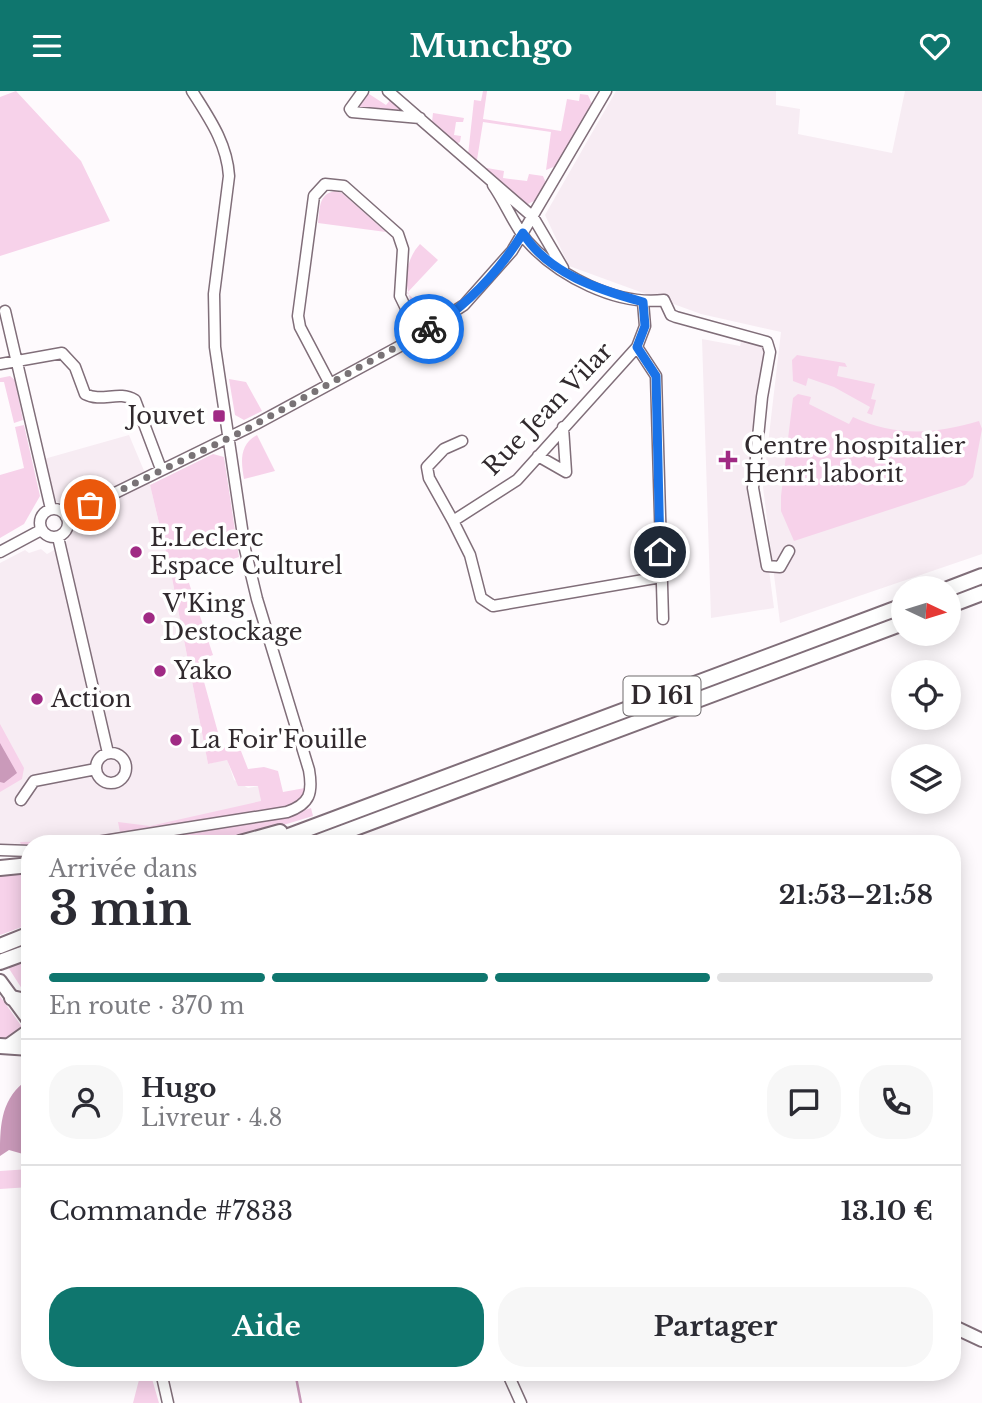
<!DOCTYPE html>
<html lang="fr">
<head>
<meta charset="utf-8">
<style>
	:root { --surface:#fff; --page:#f7f7f7; --text:#2b2b33; --muted:#7c7c81; --line:#e1e1e2; --accent:#0f766e }
	body { margin:0; font-family:"Libre Baskerville",serif; background:var(--page); color:var(--text); height:100vh; display:flex; flex-direction:column; font-size:26px; white-space:nowrap }
	* { box-sizing:border-box; margin:0 }
	p { font-size:23px; color:var(--muted) }
	.icon { flex:none; width:38px; height:38px; fill:none; stroke:currentColor; stroke-width:2; stroke-linecap:round; stroke-linejoin:round }
	.map { position:relative; flex:1; overflow:hidden }
	.panel { position:absolute; left:21px; top:744px; width:940px; height:546px; display:flex; flex-direction:column; background:var(--surface); border-radius:28px; box-shadow:0 4px 18px #0003 }
	.panel>* { flex:none }
	.needle { width:46px; rotate:94deg }
	.tools { position:absolute; left:891px; top:485px; display:grid; gap:14px }
	.tools a { display:grid; place-items:center; width:70px; height:70px; border-radius:50%; background:var(--surface); box-shadow:0 4px 18px #0003; font-size:35px }
	.pin { position:absolute; display:grid; place-items:center; width:60px; height:60px; color:#fff; margin:-30px; border:4px solid #fff; border-radius:50%; box-shadow:0 2px 7px #0007 }
	.courier { position:absolute; display:grid; place-items:center; width:70px; height:70px; margin:-35px; border:5px solid #1a73e8; border-radius:50%; background:#fff; color:#222; box-shadow:0 2px 9px #0007 }
	.head em { font-style:normal; font-weight:700 }
	.head div { display:flex; flex-direction:column-reverse }
	.head { display:flex; align-items:center; justify-content:space-between; height:119px; padding:0 28px }
	h1 { font-size:46px; font-weight:700; line-height:52px }
	.bar { display:grid; grid-template-columns:repeat(4,1fr); gap:10px 7px; align-content:center; height:84px; padding:0 28px }
	.bar i { height:9px; border-radius:5px; background:var(--line) }
	.bar .current { background:var(--accent) }
	.bar p { grid-column:span 4 }
	.line { display:flex; align-items:center; gap:18px; padding:0 28px; border-top:2px solid var(--line) }
	.line div { flex:1 }
	.round { display:grid; place-items:center; flex:none; width:74px; height:74px; border-radius:28px; background:var(--page) }
	.cta { display:flex; gap:14px; margin-top:auto; padding:14px 28px }
	.cta a { flex:1; height:80px; border-radius:28px; background:var(--accent); color:#fff; font-size:28px; font-weight:700; line-height:80px; text-align:center }
	.cta a+a { background:var(--page); color:var(--text) }
	header { display:flex; justify-content:space-between; align-items:center; height:91px; padding:0 28px; background:var(--accent); color:#fff; font-size:32px; font-weight:700 }
	.map>svg:first-child { display:block }
	.built { fill:#f7ecf3 }
	.green { fill:#f7d2ea }
	.water { fill:#ca9aba }
	.lines { fill:none; stroke-linecap:round; stroke-linejoin:round }
	.stream { stroke:#ca9aba; stroke-width:2.5 }
	.minor-casing { stroke:#806e79; stroke-width:13 }
	.tertiary-casing { stroke:#806e79; stroke-width:16 }
	.primary-casing { stroke:#806e79; stroke-width:18 }
	.minor { stroke:#fff; stroke-width:10 }
	.tertiary { stroke:#fff; stroke-width:12 }
	.primary { stroke:#fff; stroke-width:14 }
	.done { stroke:#797376; stroke-width:7; stroke-dasharray:0 12.6 }
	.route { stroke:#1a73e8; stroke-width:9 }
	.poi-dot { fill:#a02a84; stroke:#fff; stroke-width:2.5 }
	.labels { text-anchor:middle; stroke-width:7; stroke-linejoin:round; paint-order:stroke }
	.shield { fill:#fff; stroke:#6f6a6d; stroke-width:2 }
	.shield-label { font-size:23px; font-weight:bold; fill:#312a2e }
	.street-label { font-size:24px; fill:#312a2e; stroke:#fff }
	.poi-label { font-size:24px; fill:#312a2e; stroke:#fff; text-anchor:start }
</style>
</head>
<body>
<header><svg class="icon" aria-label="menu" viewBox="0 0 24 24"><path d="M4 6h16M4 12h16M4 18h16"/></svg>Munchgo<svg class="icon" aria-label="heart" viewBox="0 0 24 24"><path d="M12 20l-8-8c-3-5 5-10 8-4 3-6 11-1 8 4z"/></svg></header>
<div class="map">
<svg width="982" height="1312" viewBox="0 0 982 1312">
	<rect width="100%" height="100%" fill="#fefafd"/>
	<path class="built" d="M616,0h160v14l24,4 -2,25 94,19 13,-62h77v463l-202,69 -17,-136 18,-155 -80,-18 -132,-48 -24,-51z
		M702,248l38,7 2,-7 23,6 -10,81 -3,1 -5,66 13,67 3,10h6l5,38 -63,10z
		M129,344l21,50 22,93 36,186 19,-5 7,21 14,8 11,-2 2,16 -140,33 -61,8h-30l-8,4 -22,-3v-281l25,-13 4,3 12,-4 6,5 18,-10 11,-18 -10,-20 -10,-5 -12,-42z"/>
	<path class="green" d="M16,0l65,70 29,60 -110,35v-159z
		M483,0h4l-4,28 78,12 6,-32 12,2 1,-7 8,1 4,9 -36,62 -10,4 5,-38 -68,-10 -6,38 -9,-5 6,-55 7,1z
		M366,1l20,13 5,-6 13,14 -46,-4 -2,-3z
		M433,22l31,5 -1,4h-7l-2,13 7,1 -1,6 -4,2 -24,-22z
		M487,77l17,3 -1,7 24,3 2,-7 14,2 3,7 -10,17 -10,5 -41,-35z
		M335,100l7,2 44,39 -68,-9c2,-14 0,-29 17,-32z
		M420,153l18,16 -31,33 26,23 -5,4 -10,-4c-14,-23 -17,-51 2,-72z
		M797,264l48,8 2,4 -8,-1 -2,10 38,8 -4,15 5,1 -4,15 -5,-2 3,-6 -36,-20 -26,-9 -2,8 -13,-5 -1,-21z
		M10,285l5,4 8,40 -9,3 -10,-41h-4v-4z
		M229,288l17,3 16,29 -18,9 -9,-5z
		M798,303l13,3 -2,7 40,20 4,-7c42,20 83,17 126,4l3,8 -9,48 -8,8 -171,56 -13,-30v-15l12,-98z
		M24,334l16,71 -16,28 -24,14v-63l24,-7 -9,-41z
		M257,344l18,36 -31,8c-3,-17 -5,-34 13,-44z
		M213,363l11,3 15,100 -53,17 27,81 -15,5 24,87 19,4 7,18 16,-2 14,4 5,21 22,-4 -4,14 -18,8 -223,33h-30v4h-8l-2,-5 42,-1 58,-9 -2,-10 32,4 111,-25 -3,-15h-20l-11,-26 -19,4 -36,-186 -22,-93z
		M0,633l24,44 -2,11 -22,13z
		M311,717l2,8 -56,17 -50,9 -90,1 156,-23z
		M30,778v55l-30,11v-63z
		M30,868v35l-6,-2 -16,-25z
		M0,905l25,35 -25,12z
		M30,1078v18l-30,2v-18z
		M141,1281h9l9,31h-26z"/>
	<path class="water" d="M0,652l17,30 -13,10 -4,-1z
		M23,992l4,2 3,8v63l-21,-6 -9,6c0,-27 0,-54 23,-73z"/>
	<g class="lines">
		<path class="stream" d="M295,1281l6,31"/>
		<defs>
			<path id="minor" d="M363,0l-13,18 2,3 68,6
				M388,0l145,126 30,51
				M493,94c12,17 21,40 34,56 31,35 90,65 137,59l7,15 5,2 91,25 3,10 -8,45 -9,91 14,78 13,1 9,-16
				M643,211l2,24 -8,21 19,29 7,243
				M5,220l46,198
				M637,256l-120,133 -64,41 17,34 11,43 12,8 168,-29
				M0,273l62,-11 13,14 10,27c17,9 33,-4 50,6l26,69
				M330,293l-30,-57 -2,-11 16,-120 11,-12 19,2 54,48 5,15 -3,47 19,39
				M538,365l28,16 -3,-45
				M40 432a14 14 0 1 1 28 0a14 14 0 1 1-28 0Z
				M66,426l190,-93 146,-79 62,-40 48,-54 94,-160
				M453,430l-24,-43 -2,-11 17,-18 18,-8
				M58,446l50,216
				M0,461l41,-22
				M96 677a15 15 0 1 1 30 0a15 15 0 1 1-30 0Z
				M21,709l13,-19 62,-12
				M91,752l196,-31c23,-8 26,-19 22,-42l-52,-171 -12,-50 -30,-202 -1,-53 15,-118c-2,-33 -20,-58 -37,-85
				M0,759l30,1
				M161,1281l7,31
				M507,1281l14,31"/>
			<path id="tertiary" d="M0,890l30,41
				M952,1235l30,14"/>
			<path id="primary" d="M948,498l34,-13
				M948,515l34,-13
				M240,752l40,-11
				M270,752l633,-237
				M315,752l588,-220
				M0,777l30,-3
				M0,855l30,-12
				M0,871l30,-11
				M12,907l18,4
				M0,955l30,2
				M9,955l21,-15"/>
		</defs>
		<use href="#minor" class="minor-casing"/>
		<use href="#tertiary" class="tertiary-casing"/>
		<use href="#primary" class="primary-casing"/>
		<use href="#minor" class="minor"/>
		<use href="#tertiary" class="tertiary"/>
		<use href="#primary" class="primary"/>
	</g>
	<g class="lines">
		<path class="done" d="M90,414l153,-74 186,-102"/>
		<path class="route" d="M429,238c40,-25 69,-56 94,-96 25,41 77,57 120,69l2,24 -8,21 19,29 4,176"/>
	</g>
	<g class="poi-dot">
		<rect x="212" y="318" width="14" height="14" rx="3.5"/>
		<path d="M724.5 358.5h7v7h7v7h-7v7h-7v-7h-7v-7h7z"/>
		<circle cx="136" cy="461" r="7"/>
		<circle cx="149" cy="527" r="7"/>
		<circle cx="160" cy="580" r="7"/>
		<circle cx="37" cy="608" r="7"/>
		<circle cx="176" cy="649" r="7"/>
	</g>
	<g class="labels">
		<rect class="shield" x="623.5" y="585.5" width="77" height="39" rx="5"/>
		<g class="shield-label">
			<text x="662" y="613">D 161</text>
		</g>
		<g class="street-label">
			<text transform="translate(548 318) rotate(-46)" y="8">Rue Jean Vilar</text>
		</g>
		<g class="poi-label">
			<text x="205" y="333" text-anchor="end">Jouvet</text>
			<text x="744" y="363">Centre hospitalier<tspan x="744" dy="28">Henri laborit</tspan></text>
			<text x="150" y="455">E.Leclerc<tspan x="150" dy="28">Espace Culturel</tspan></text>
			<text x="163" y="521">V'King<tspan x="163" dy="28">Destockage</tspan></text>
			<text x="174" y="588">Yako</text>
			<text x="51" y="616">Action</text>
			<text x="190" y="657">La Foir'Fouille</text>
		</g>
	</g>
</svg>
<div class="tools">
<a><svg class="needle" viewBox="-14 -14 28 28"><path d="M0-13l5 13h-10z" fill="#e53935"/><path d="M0 13l5-13h-10z" fill="#7c7c81"/></svg></a>
<a><svg class="icon" aria-label="locate" viewBox="0 0 24 24"><circle cx="12" cy="12" r="6"/><path d="M12 2v4M12 18v4M2 12h4M18 12h4"/></svg></a>
<a><svg class="icon" aria-label="layers" viewBox="0 0 24 24"><path d="M12 4l9 5-9 5-9-5zM3 14l9 5 9-5"/></svg></a>
</div>
<div class="pin" style="left:90px;top:414px;background:#ea580c"><svg class="icon" aria-label="bag" viewBox="0 0 24 24"><path d="M5 8h14l-1 12H6zM9 8a3 3 0 0 1 6 0"/></svg></div>
<div class="pin" style="left:660px;top:461px;background:#1f2937"><svg class="icon" aria-label="home" viewBox="0 0 24 24"><path d="M3 11l9-7 9 7M6 9v11h12V9"/></svg></div>
<div class="courier" style="left:429px;top:238px"><svg class="icon" aria-label="bike" viewBox="0 0 24 24"><circle cx="6" cy="16" r="4"/><circle cx="18" cy="16" r="4"/><path d="M6 16l4-8h5l3 8M10 8l3 8H6M13 5h3"/></svg></div>
<section class="panel">
<div class="head"><div><h1>3 min</h1><p>Arrivée dans</p></div><em>21:53–21:58</em></div>
<div class="bar"><i class="current"></i><i class="current"></i><i class="current"></i><i></i><p>En route · 370 m</p></div>
<div class="line" style="height:126px"><a class="round"><svg class="icon" aria-label="person" viewBox="0 0 24 24"><circle cx="12" cy="8" r="4"/><path d="M4 21q1-7 8-7t8 7"/></svg></a><div><b>Hugo</b><p>Livreur · 4.8</p></div><a class="round"><svg class="icon" aria-label="chat" viewBox="0 0 24 24"><path d="M4 5h16v11H9l-5 4z"/></svg></a><a class="round"><svg class="icon" aria-label="phone" viewBox="0 0 24 24"><path d="M5 4h4l2 5-3 2q2 4 5 5l2-3 5 2v4C11 20 4 13 5 4z"/></svg></a></div>
<div class="line" style="height:91px"><div>Commande #7833</div><b>13.10 €</b></div>
<div class="cta"><a>Aide</a><a>Partager</a></div>
</section>
</div>
</body>
</html>
